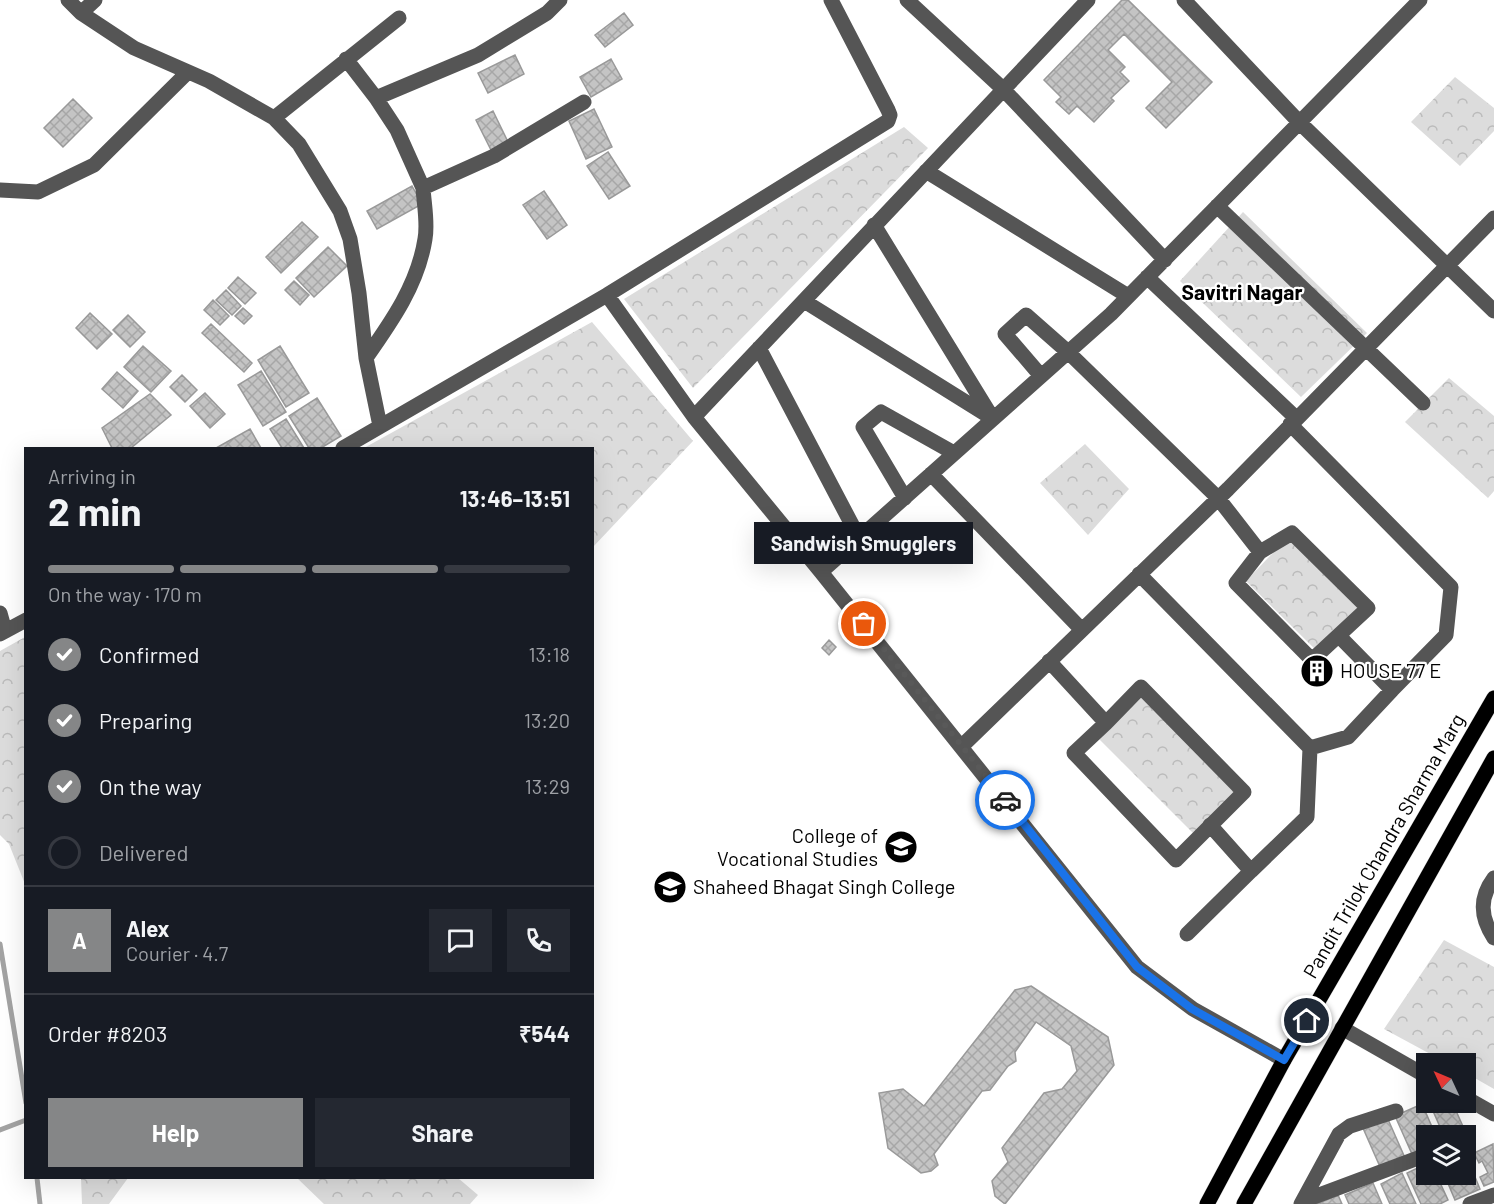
<!DOCTYPE html>
<html lang="en">
<head>
<meta charset="utf-8">
<style>
	:root { --surface:#171b24; --page:#242831; --text:#f1f3f6; --muted:#9ea1a6; --line:#363941; --accent:#858687 }
	body { margin:0; font-family:Barlow,sans-serif; background:var(--page); color:var(--text); height:100vh; display:flex; flex-direction:column; font-size:22px; white-space:nowrap }
	* { box-sizing:border-box; margin:0 }
	p { font-size:20px; color:var(--muted) }
	.icon { flex:none; width:33px; height:33px; fill:none; stroke:currentColor; stroke-width:2; stroke-linecap:round; stroke-linejoin:round }
	.map { position:relative; flex:1; overflow:hidden }
	.sheet { position:absolute; left:24px; top:447px; width:570px; height:732px; display:flex; flex-direction:column; background:var(--surface); border-radius:0px; box-shadow:0 6px 24px #0002 }
	.sheet>* { flex:none }
	.needle { width:39px; rotate:314deg }
	.tools { position:absolute; left:1416px; top:1053px; display:grid; gap:12px }
	.tools a { display:grid; place-items:center; width:60px; height:60px; border-radius:0px; background:var(--surface); box-shadow:0 6px 24px #0002; font-size:30px }
	.pin { position:absolute; display:grid; place-items:center; width:51px; height:51px; color:#fff; margin:-26px; border:3px solid #fff; border-radius:50%; box-shadow:0 2px 6px #0007 }
	.courier { position:absolute; display:grid; place-items:center; width:60px; height:60px; margin:-30px; border:4px solid #1a73e8; border-radius:50%; background:#fff; color:#222; box-shadow:0 2px 8px #0007 }
	.bubble { position:absolute; height:42px; border-radius:0px; background:var(--surface); box-shadow:0 6px 24px #0002; font-size:20px; font-weight:700; line-height:42px; text-align:center }
	.head em { font-style:normal; font-weight:700 }
	.head div { display:flex; flex-direction:column-reverse }
	.head { display:flex; align-items:center; justify-content:space-between; height:102px; padding:0 24px }
	h1 { font-size:39px; font-weight:700; line-height:45px }
	.bar { display:grid; grid-template-columns:repeat(4,1fr); gap:9px 6px; align-content:center; height:72px; padding:0 24px }
	.bar i { height:8px; border-radius:4px; background:var(--line) }
	.bar .active { background:var(--accent) }
	.bar p { grid-column:span 4 }
	.line { display:flex; align-items:center; gap:15px; padding:0 24px; border-top:2px solid var(--line) }
	.line div { flex:1 }
	.round { display:grid; place-items:center; flex:none; width:63px; height:63px; border-radius:0px; background:var(--page) }
	ol { padding:0 24px; list-style:none }
	li { display:flex; align-items:center; gap:18px; height:66px }
	li p { margin-inline-start:auto }
	li .icon { padding:6px; border-radius:50%; background:var(--accent); color:#fff; stroke-width:4 }
	li:last-child { color:var(--muted) }
	li i { width:33px; height:33px; border:3px solid var(--line); border-radius:50% }
	.primary-button { display:flex; gap:12px; margin-top:auto; padding:12px 24px }
	.primary-button a { flex:1; height:69px; border-radius:0px; background:var(--accent); color:#fff; font-size:24px; font-weight:700; line-height:69px; text-align:center }
	.primary-button a+a { background:var(--page); color:var(--text) }
	.map>svg:first-child { display:block }
	.forest { fill:url(#forest-crowns) }
	.lines { fill:none; stroke-linecap:round; stroke-linejoin:round }
	.stream { stroke:#a3a3a3; stroke-width:5 }
	.building { fill:url(#building-cross-hatch); stroke:#999; stroke-width:1.5 }
	.major-casing { stroke:#dbdbdb; stroke-width:16 }
	.minor { stroke:#555; stroke-width:15 }
	.major { stroke:#000; stroke-width:15 }
	.done { stroke:#595959; stroke-width:6; stroke-dasharray:0 10.8 }
	.route { stroke:#1a73e8; stroke-width:8 }
	.labels { text-anchor:middle; stroke-width:4.5; stroke-linejoin:round; paint-order:stroke }
	.poi-label { font-size:20px; fill:#000; stroke:#fff; text-anchor:start }
	.street-label { font-size:20px; fill:#000; stroke:#fff }
	.neighbourhood-label { font-size:21px; font-weight:bold; fill:#000; stroke:#fff }
</style>
</head>
<body>
<div class="map">
<svg width="1494" height="1204" viewBox="0 0 1494 1204">
	<defs>
		<pattern id="forest-crowns" width="20" height="18" patternUnits="userSpaceOnUse" patternTransform="scale(1.5)"><rect width="20" height="18" fill="#dcdcdc"/><path d="M2 6a3 3 0 1 1 6 0M12 15a3 3 0 1 1 6 0" fill="none" stroke="#bbb"/></pattern>
		<pattern id="building-cross-hatch" width="8" height="8" patternUnits="userSpaceOnUse" patternTransform="scale(1.5)"><rect width="8" height="8" fill="#c4c4c4"/><path d="M0 0l8 8M0 8l8-8" fill="none" stroke="#a7a7a7"/></pattern>
	</defs>
	<rect width="100%" height="100%" fill="#fff"/>
	<path class="forest" d="M1455,77l39,31v23l-34,35 -49,-44z
		M904,127l24,21 -235,240 -69,-89z
		M1243,212l124,121 -66,64 -121,-116z
		M592,322l101,119 -100,106 -1,-99h-228z
		M1449,378l45,38v75l-6,7 -83,-76z
		M1085,444l44,45 -41,46 -48,-52z
		M1292,533l76,75 -47,47 -75,-74z
		M25,637v247l-16,-40 -9,-9v-184z
		M1141,687l103,105 -43,49 -106,-106z
		M1444,940l50,27v122l-28,-16v-9l-19,-1 -63,-34z
		M81,1178h47l-19,26h-27z
		M297,1178h161l20,17 -8,9h-146z"/>
	<g class="lines">
		<path class="stream" d="M0,944l26,159
			M0,1130l26,-10
			M37,1178l3,26"/>
	</g>
	<path class="building" d="M1122,0h6l84,82 -46,46 -20,-20 26,-26 -48,-48 -16,16 17,17 -5,5 9,9 -18,17 3,3 -20,21 -17,-16 -8,8 -13,-12 5,-5 -17,-17z
		M624,13l9,12 -28,22 -10,-12z
		M515,55l9,19 -36,19 -10,-20z
		M611,59l11,20 -31,18 -11,-20z
		M73,99l19,19 -29,29 -19,-19z
		M594,109l18,38 -26,12 -17,-38z
		M493,111l15,31 -17,8 -15,-30z
		M608,152l22,34 -21,13 -22,-33z
		M412,186l10,18 -45,25 -10,-18z
		M544,191l23,34 -20,14 -24,-34z
		M302,222l16,15 -37,36 -15,-16z
		M328,247l19,19 -33,31 -18,-19z
		M238,277l18,16 -11,11 -17,-16z
		M294,281l15,14 -9,10 -15,-15z
		M226,290l15,16 -9,9 -16,-15z
		M213,300l16,16 -9,9 -16,-15z
		M243,308l9,8 -8,8 -9,-8z
		M90,313l22,21 -15,15 -21,-21z
		M128,315l17,17 -15,15 -17,-17z
		M211,324l41,39 -8,9 -42,-39z
		M143,346l28,25 -20,21 -27,-25z
		M280,346l29,47 -23,14 -28,-47z
		M261,371l25,41 -23,14 -25,-41z
		M117,372l21,19 -15,17 -21,-19z
		M182,375l15,15 -12,12 -15,-15z
		M205,393l20,21 -15,14 -20,-22z
		M150,394l21,21 -40,33h-19l-10,-20z
		M317,398l24,38 -20,12h-12l-20,-32z
		M286,419l18,29h-22l-12,-19z
		M250,429l11,19h-45z
		M829,640l7,7 -7,8 -7,-7z
		M1317,661l11,9 -11,12 -10,-9z
		M1031,986l77,51 6,28 -109,139 -10,-8 -3,-15 16,-19 -6,-14 42,-55 18,-4 15,-18 -6,-25 -35,-24 -21,30 1,9 -8,5 -18,24 -8,1 -48,63 4,11 -7,6 -10,2 -33,-25 -9,-55 24,-4 21,17 91,-116z
		M1434,1102h18l13,29 -10,5h-11l-14,-32z
		M1422,1104l14,32h-10v12l-14,6 -17,-38z
		M1387,1117l18,41 -24,11 -18,-41z
		M1493,1144l1,38 -10,4 -4,-9 8,-4 -6,-12 -3,2 -5,-10z
		M1466,1155l14,34 -25,11 -11,-26h22z
		M1426,1164v10h10l12,26 -8,4h-19l-14,-31z
		M1402,1173l14,31h-26l-9,-20z
		M1373,1183l9,21h-33l-4,-9z
		M1338,1195l4,9h-25z"/>
	<g class="lines">
		<defs>
			<path id="major" d="M1207,1204l77,-144 210,-362
				M1244,1204l250,-446"/>
		</defs>
		<use href="#major" class="major-casing"/>
		<path class="minor" d="M68,0l13,13 53,35 75,33 65,37 25,26 41,67 10,28 9,54 7,65 14,68
			M907,0l96,89 162,171
			M1184,0l115,122 195,189
			M81,13l14,-13
			M346,59l30,39 21,32 26,58
			M376,98l102,-43 69,-42 13,-13
			M274,118l125,-100
			M926,171l202,125
			M0,190l38,2 56,-27 94,-93
			M1217,206l206,197
			M874,225l119,194
			M1147,277l149,141
			M607,295l87,122 127,155 316,395 56,42 91,51
			M804,301l186,116
			M759,348l100,190
			M366,358c26,-37 52,-74 59,-119 3,-16 -1,-35 -2,-51l71,-32 90,-54
			M1041,376l-36,-42 21,-19 42,37 150,146 42,54 -24,31 76,77 56,-52 -76,-75 -32,19
			M694,417l394,-417
			M1290,424l161,163 -5,48 -54,55 -53,-54
			M343,448l264,-153 281,-174 2,-6 -2,-5 -57,-110
			M931,474l151,156
			M905,498l-42,-71 18,-15 73,41
			M821,572l290,-258 309,-314
			M1139,574l171,174 38,-11 44,-47
			M0,613l5,18
			M0,634l26,-14
			M1049,661l57,62 -32,30 102,107 68,-68 -103,-105 -35,36
			M962,746l266,-257 266,-271
			M1210,825l41,46 56,-54 3,-69
			M1494,878c-15,20 -14,39 0,60
			M1187,934l64,-63
			M1342,1028l84,48
			M1466,1098l28,16
			M1303,1201l123,-46
			M1301,1204l38,-70 11,-8 46,-15
			M1470,1204l24,-9"/>
		<use href="#major" class="major"/>
	</g>
	<g class="lines">
		<path class="done" d="M864,624l141,176"/>
		<path class="route" d="M1005,800l132,167 55,42 92,51 23,-39"/>
	</g>
	<defs>
		<symbol id="building-disc" viewBox="-11 -11 22 22"><circle r="9.5" fill="#000" stroke="#fff"/><path d="M-4-6H4V6H1V3H-1V6H-4ZM-2.5-4.3h1.7v1.8h-1.7ZM.8-4.3h1.7v1.8H.8ZM-2.5-1h1.7V.8h-1.7ZM.8-1h1.7V.8H.8Z" fill="#fff"/></symbol>
		<symbol id="university-disc" viewBox="-11 -11 22 22"><circle r="9.5" fill="#000" stroke="#fff"/><path d="M0-5L7-2L0 1L-7-2ZM-4 1L0 2.5L4 1V4Q0 6-4 4Z" fill="#fff"/></symbol>
	</defs>
	<g fill-rule="evenodd">
		<use href="#building-disc" x="1298" y="652" width="38" height="38"/>
		<use href="#university-disc" x="882" y="828" width="38" height="38"/>
		<use href="#university-disc" x="651" y="868" width="38" height="38"/>
	</g>
	<g class="labels">
		<g class="poi-label">
			<text x="1340" y="678">HOUSE 77 E</text>
			<text x="878" y="843" text-anchor="end">College of<tspan x="878" dy="23">Vocational Studies</tspan></text>
			<text x="693" y="894">Shaheed Bhagat Singh College</text>
		</g>
		<g class="street-label">
			<text transform="translate(1384 846) rotate(-60)" y="7">Pandit Trilok Chandra Sharma Marg</text>
		</g>
		<g class="neighbourhood-label">
			<text x="1242" y="300">Savitri Nagar</text>
		</g>
	</g>
</svg>
<div class="tools">
<a><svg class="needle" viewBox="-14 -14 28 28"><path d="M0-13l5 13h-10z" fill="#e53935"/><path d="M0 13l5-13h-10z" fill="#9ea1a6"/></svg></a>
<a><svg class="icon" aria-label="layers" viewBox="0 0 24 24"><path d="M12 4l9 5-9 5-9-5zM3 14l9 5 9-5"/></svg></a>
</div>
<div class="pin" style="left:864px;top:624px;background:#ea580c"><svg class="icon" aria-label="bag" viewBox="0 0 24 24"><path d="M5 8h14l-1 12H6zM9 8a3 3 0 0 1 6 0"/></svg></div>
<div class="pin" style="left:1307px;top:1021px;background:#1f2937"><svg class="icon" aria-label="home" viewBox="0 0 24 24"><path d="M3 11l9-7 9 7M6 9v11h12V9"/></svg></div>
<div class="courier" style="left:1005px;top:800px"><svg class="icon" aria-label="car" viewBox="0 0 24 24"><path d="M5 17H2v-5l4-1 3-4h7l3 4 3 1v5h-3M9 17h6M6 11h13"/><circle cx="7" cy="17" r="2"/><circle cx="17" cy="17" r="2"/></svg></div>
<div class="bubble" style="left:754px;top:522px;width:219px">Sandwish Smugglers</div>
<section class="sheet">
<div class="head"><div><h1>2 min</h1><p>Arriving in</p></div><em>13:46–13:51</em></div>
<div class="bar"><i class="active"></i><i class="active"></i><i class="active"></i><i></i><p>On the way · 170 m</p></div>
<ol>
<li><svg class="icon" aria-label="check" viewBox="0 0 24 24"><path d="M5 12l5 5 9-10"/></svg>Confirmed<p>13:18</p></li>
<li><svg class="icon" aria-label="check" viewBox="0 0 24 24"><path d="M5 12l5 5 9-10"/></svg>Preparing<p>13:20</p></li>
<li><svg class="icon" aria-label="check" viewBox="0 0 24 24"><path d="M5 12l5 5 9-10"/></svg>On the way<p>13:29</p></li>
<li><i></i>Delivered</li>
</ol>
<div class="line" style="height:108px"><b class="round" style="background:var(--accent);color:#fff">A</b><div><b>Alex</b><p>Courier · 4.7</p></div><a class="round"><svg class="icon" aria-label="chat" viewBox="0 0 24 24"><path d="M4 5h16v11H9l-5 4z"/></svg></a><a class="round"><svg class="icon" aria-label="phone" viewBox="0 0 24 24"><path d="M5 4h4l2 5-3 2q2 4 5 5l2-3 5 2v4C11 20 4 13 5 4z"/></svg></a></div>
<div class="line" style="height:78px"><div>Order #8203</div><b>₹544</b></div>
<div class="primary-button"><a>Help</a><a>Share</a></div>
</section>
</div>
</body>
</html>
